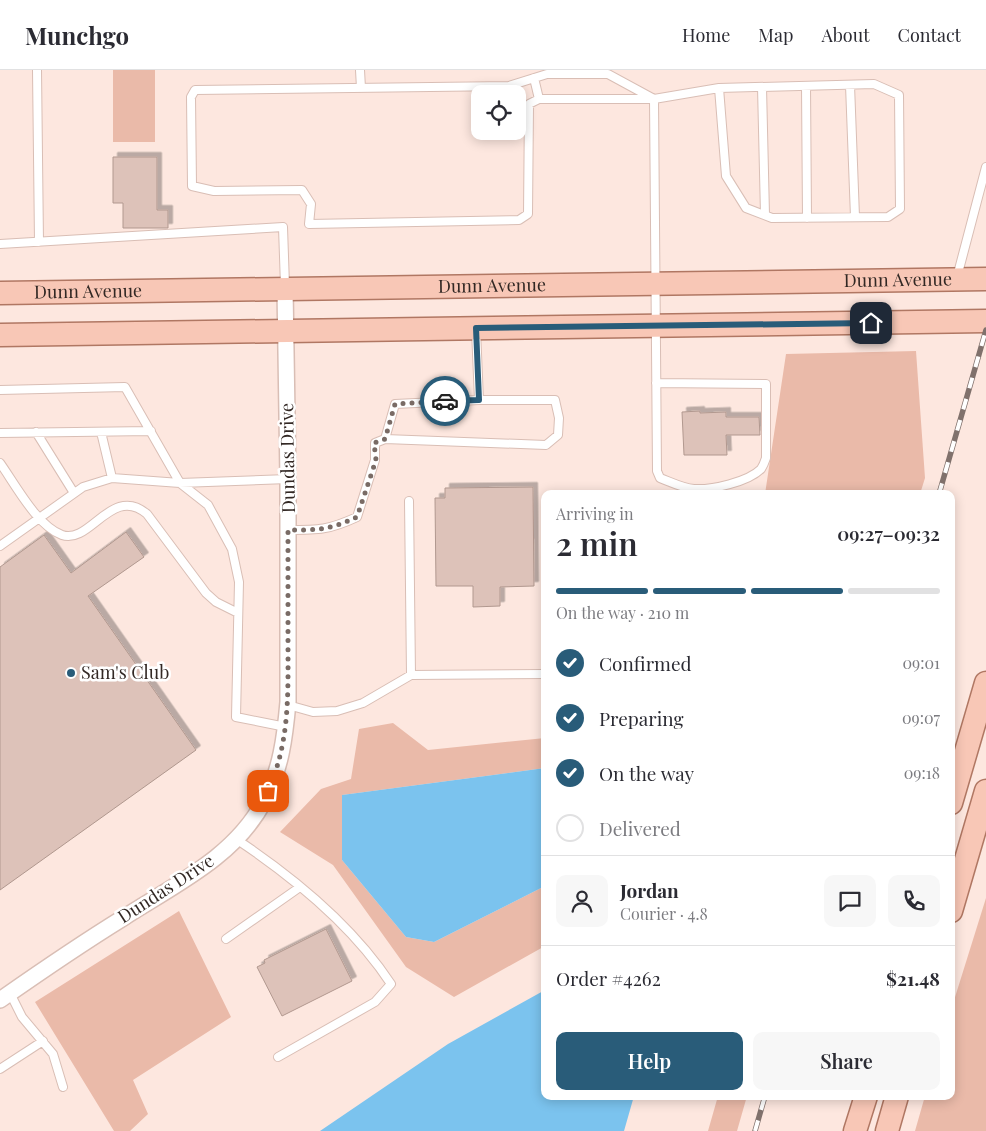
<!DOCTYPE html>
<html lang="en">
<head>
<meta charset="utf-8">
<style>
	:root { --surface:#fff; --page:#f7f7f7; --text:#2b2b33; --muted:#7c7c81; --line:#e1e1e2; --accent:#295c79 }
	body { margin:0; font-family:"Playfair Display",serif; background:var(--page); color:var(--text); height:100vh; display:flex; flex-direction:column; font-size:19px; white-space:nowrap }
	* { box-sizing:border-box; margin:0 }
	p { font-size:16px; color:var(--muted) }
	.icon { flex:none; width:28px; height:28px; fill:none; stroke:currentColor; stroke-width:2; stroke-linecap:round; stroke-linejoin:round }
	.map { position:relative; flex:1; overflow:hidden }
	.side { position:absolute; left:541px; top:420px; width:414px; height:610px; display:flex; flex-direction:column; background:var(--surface); border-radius:10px; box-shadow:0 2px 12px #0003 }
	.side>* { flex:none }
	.buttons { position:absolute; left:471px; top:15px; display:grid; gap:10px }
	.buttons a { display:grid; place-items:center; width:55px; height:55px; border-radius:10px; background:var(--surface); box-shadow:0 2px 12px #0003; font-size:25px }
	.pin { position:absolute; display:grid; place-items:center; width:42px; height:42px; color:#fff; margin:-21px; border-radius:10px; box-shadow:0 2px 8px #0006 }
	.courier { position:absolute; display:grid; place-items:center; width:50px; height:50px; margin:-25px; border:4px solid #295c79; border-radius:50%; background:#fff; color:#222; box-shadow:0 1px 6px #0007 }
	.head em { font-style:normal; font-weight:600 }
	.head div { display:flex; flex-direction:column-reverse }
	.head { display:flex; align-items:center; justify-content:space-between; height:85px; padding:0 15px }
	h1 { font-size:32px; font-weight:600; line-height:38px }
	.bar { display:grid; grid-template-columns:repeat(4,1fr); gap:8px 5px; align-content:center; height:60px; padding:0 15px }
	.bar i { height:6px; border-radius:4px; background:var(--line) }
	.bar .active { background:var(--accent) }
	.bar p { grid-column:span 4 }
	.line { display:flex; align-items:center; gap:12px; padding:0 15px; border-top:1px solid var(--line) }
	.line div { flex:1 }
	.round { display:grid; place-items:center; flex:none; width:52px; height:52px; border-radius:10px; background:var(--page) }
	ol { padding:0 15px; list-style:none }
	li { display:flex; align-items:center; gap:15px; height:55px }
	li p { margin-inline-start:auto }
	li .icon { padding:5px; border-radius:50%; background:var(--accent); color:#fff; stroke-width:4 }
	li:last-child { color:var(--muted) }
	li i { width:28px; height:28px; border:2px solid var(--line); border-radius:50% }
	.primary-button { display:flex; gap:10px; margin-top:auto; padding:10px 15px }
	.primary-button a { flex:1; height:58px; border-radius:10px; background:var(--accent); color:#fff; font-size:20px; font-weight:600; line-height:58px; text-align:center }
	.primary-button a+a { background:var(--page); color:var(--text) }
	header { display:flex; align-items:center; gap:30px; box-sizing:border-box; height:70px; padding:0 25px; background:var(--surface); border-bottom:1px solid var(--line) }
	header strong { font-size:24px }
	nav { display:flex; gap:28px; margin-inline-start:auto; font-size:18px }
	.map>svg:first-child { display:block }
	.green { fill:#eabaa9 }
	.water { fill:#7bc3ee }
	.building { fill:#ddc2b9; stroke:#b1988f; filter:url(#shadow) }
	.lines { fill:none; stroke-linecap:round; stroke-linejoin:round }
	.lane-casing { stroke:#d9beb5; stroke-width:10 }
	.street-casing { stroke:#d9beb5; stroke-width:18 }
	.primary-casing { stroke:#b07763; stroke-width:25 }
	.lane { stroke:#fff; stroke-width:8 }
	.street { stroke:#fff; stroke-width:15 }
	.primary { stroke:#f8c7b6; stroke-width:22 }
	.rail-casing { stroke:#80716c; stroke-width:5.5 }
	.rail { stroke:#fff; stroke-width:4; stroke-dasharray:11; stroke-linecap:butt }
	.done { stroke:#796b65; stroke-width:5; stroke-dasharray:0 9 }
	.route { stroke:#295c79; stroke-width:6 }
	.poi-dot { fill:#295c79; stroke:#fff; stroke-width:2 }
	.labels { text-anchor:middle; stroke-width:5; stroke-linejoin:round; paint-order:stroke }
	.street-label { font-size:18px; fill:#322824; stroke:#fff }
	.poi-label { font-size:18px; fill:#322824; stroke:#fff; text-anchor:start }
</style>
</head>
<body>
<header>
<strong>Munchgo</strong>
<nav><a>Home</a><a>Map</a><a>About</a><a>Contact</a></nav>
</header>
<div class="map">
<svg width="986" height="1061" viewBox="0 0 986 1061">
	<defs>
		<filter id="shadow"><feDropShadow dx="4.5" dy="-4.5" stdDeviation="0" flood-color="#0004"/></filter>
	</defs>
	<rect width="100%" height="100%" fill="#fde7df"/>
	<path class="green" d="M113,0h42v72h-42z
		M916,281l9,127 -5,16h-155l21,-140z
		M393,653l35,27 117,-12v30l-203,27v65l64,77 28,5 111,-56v60l-91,51 -48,-30 -73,-102 -53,-33 41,-43 30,-10 8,-50z
		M986,828v233h-71l10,-35h26v-86z
		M179,841l52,106 -98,63 15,34 -18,17h-16l-79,-129z
		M718,1026h29l-10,35h-29z"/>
	<path class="water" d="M545,698v118l-111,56 -28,-5 -64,-77v-65z
		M545,920v106h89l-10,35h-304l128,-87z"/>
	<path class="building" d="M113,87h44v53h11v18h-45v-25h-10z
		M700,341v2l26,-1v5h33l1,18h-34l1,20h-43l-2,-43z
		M533,417l1,99 -34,1v19l-27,1v-21h-37l-1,-88h10v-10z
		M126,462l18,25 -56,39 108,154 -196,140v-323l44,-32 27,38z
		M326,859l26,52 -70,35 -25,-49 8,-4 -1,-3z"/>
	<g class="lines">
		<defs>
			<path id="lane" d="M37,0l2,172
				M360,0l1,18
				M547,4h61l46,25h-115l-10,5 -1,110 -9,6 -210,4 2,-20 -9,-14 -88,1 -22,-5 -1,-89 4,-7 314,-4z
				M534,8l5,21
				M850,15l5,132
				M806,16l1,132
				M762,17l3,128
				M0,174l283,-17 2,59
				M957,207l29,-110
				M656,313l110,1v74c-1,3 -3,8 -5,11 -13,13 -49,21 -67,20 -12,-1 -23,-7 -34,-11l-3,-7 -3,-372 65,-11 155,-4 25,11 1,114 -12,8 -116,1 -26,-10 -20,-32 -7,-88
				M0,320l125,-3 55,96 28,22 24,44 7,33 -3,135 50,10
				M36,362l38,61
				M101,362l11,46
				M0,363l151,-2
				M385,369l161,6 12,-10 1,-17 -4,-18h-76
				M0,393c15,21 37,63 62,72 28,10 50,-51 85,-21l59,79 10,9 22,11
				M409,431l2,174
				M288,460c31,0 41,0 69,-13l18,-57v-17l10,-4 10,-35 84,-4 -3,-70
				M0,476l83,-59 29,-9 68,5 108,-4
				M288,635l25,7 24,-1 26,-8 48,-28 134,-1
				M236,769c57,38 117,87 155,145l-16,18 -97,55
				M226,869l74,-52
				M10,923l12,24 31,37 10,33
				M0,999l43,-28"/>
			<path id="street" d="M0,930c40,-28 81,-56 123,-82 51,-33 112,-61 141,-117 17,-31 21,-65 24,-99v-223l-3,-191"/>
			<g id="primary">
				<path id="s1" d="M0,223l986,-14"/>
				<path d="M0,265l986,-14"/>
				<path d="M951,733l35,-120"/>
				<path d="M951,841l35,-120"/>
				<path d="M855,1061l11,-35"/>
				<path d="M887,1061l10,-35"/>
			</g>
		</defs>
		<use href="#lane" class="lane-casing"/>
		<use href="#street" class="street-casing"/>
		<use href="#primary" class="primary-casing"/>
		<use href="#lane" class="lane"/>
		<use href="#street" class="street"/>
		<use href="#primary" class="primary"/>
		<defs>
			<path id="rail" d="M939,424l47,-164
				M755,1061l10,-35"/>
		</defs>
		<use href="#rail" class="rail-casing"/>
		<use href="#rail" class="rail"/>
	</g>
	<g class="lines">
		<path class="done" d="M268,721c22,-50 20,-96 20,-150 0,-37 0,-74 0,-111 31,0 41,0 69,-13l19,-57 -2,-17 11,-4 10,-35 50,-3"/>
		<path class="route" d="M445,331l34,-1 -3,-72 395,-5"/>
	</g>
	<circle class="poi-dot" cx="71" cy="603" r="5"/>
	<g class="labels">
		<g class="street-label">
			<text dy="6" stroke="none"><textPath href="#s1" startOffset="898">Dunn Avenue</textPath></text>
			<text dy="6" stroke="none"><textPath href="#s1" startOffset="492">Dunn Avenue</textPath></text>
			<text dy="6" stroke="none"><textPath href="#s1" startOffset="88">Dunn Avenue</textPath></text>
			<text transform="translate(288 388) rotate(-91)" y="6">Dundas Drive</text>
			<text transform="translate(166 819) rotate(-33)" y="6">Dundas Drive</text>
		</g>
		<g class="poi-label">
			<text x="81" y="609">Sam's Club</text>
		</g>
	</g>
</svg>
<div class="buttons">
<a><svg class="icon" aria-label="locate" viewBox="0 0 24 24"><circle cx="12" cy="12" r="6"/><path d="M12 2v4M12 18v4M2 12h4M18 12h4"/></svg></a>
</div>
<div class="pin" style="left:268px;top:721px;background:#ea580c"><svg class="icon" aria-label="bag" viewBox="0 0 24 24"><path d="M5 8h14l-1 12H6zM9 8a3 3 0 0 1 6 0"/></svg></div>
<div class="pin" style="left:871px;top:253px;background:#1f2937"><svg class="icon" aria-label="home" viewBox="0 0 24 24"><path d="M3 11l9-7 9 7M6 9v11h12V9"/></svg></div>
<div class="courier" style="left:445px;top:331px"><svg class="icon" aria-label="car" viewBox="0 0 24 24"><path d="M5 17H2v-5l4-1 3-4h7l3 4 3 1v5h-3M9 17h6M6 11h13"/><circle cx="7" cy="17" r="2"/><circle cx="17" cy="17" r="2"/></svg></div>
<section class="side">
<div class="head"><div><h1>2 min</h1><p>Arriving in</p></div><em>09:27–09:32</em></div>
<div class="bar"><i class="active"></i><i class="active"></i><i class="active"></i><i></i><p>On the way · 210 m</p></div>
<ol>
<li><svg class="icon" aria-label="check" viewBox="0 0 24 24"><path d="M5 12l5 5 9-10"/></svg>Confirmed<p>09:01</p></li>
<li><svg class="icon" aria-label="check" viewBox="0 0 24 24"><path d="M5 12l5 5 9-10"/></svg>Preparing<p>09:07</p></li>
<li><svg class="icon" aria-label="check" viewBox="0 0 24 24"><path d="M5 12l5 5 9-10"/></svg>On the way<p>09:18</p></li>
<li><i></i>Delivered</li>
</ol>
<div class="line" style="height:90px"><a class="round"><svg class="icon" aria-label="person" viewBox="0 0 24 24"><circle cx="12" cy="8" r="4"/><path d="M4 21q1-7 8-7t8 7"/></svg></a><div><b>Jordan</b><p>Courier · 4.8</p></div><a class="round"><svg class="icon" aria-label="chat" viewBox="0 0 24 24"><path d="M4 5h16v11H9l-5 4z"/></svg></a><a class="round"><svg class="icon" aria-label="phone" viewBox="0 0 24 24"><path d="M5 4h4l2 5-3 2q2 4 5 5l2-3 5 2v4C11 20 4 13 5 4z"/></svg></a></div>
<div class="line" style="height:65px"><div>Order #4262</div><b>$21.48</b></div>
<div class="primary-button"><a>Help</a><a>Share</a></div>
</section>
</div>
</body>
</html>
